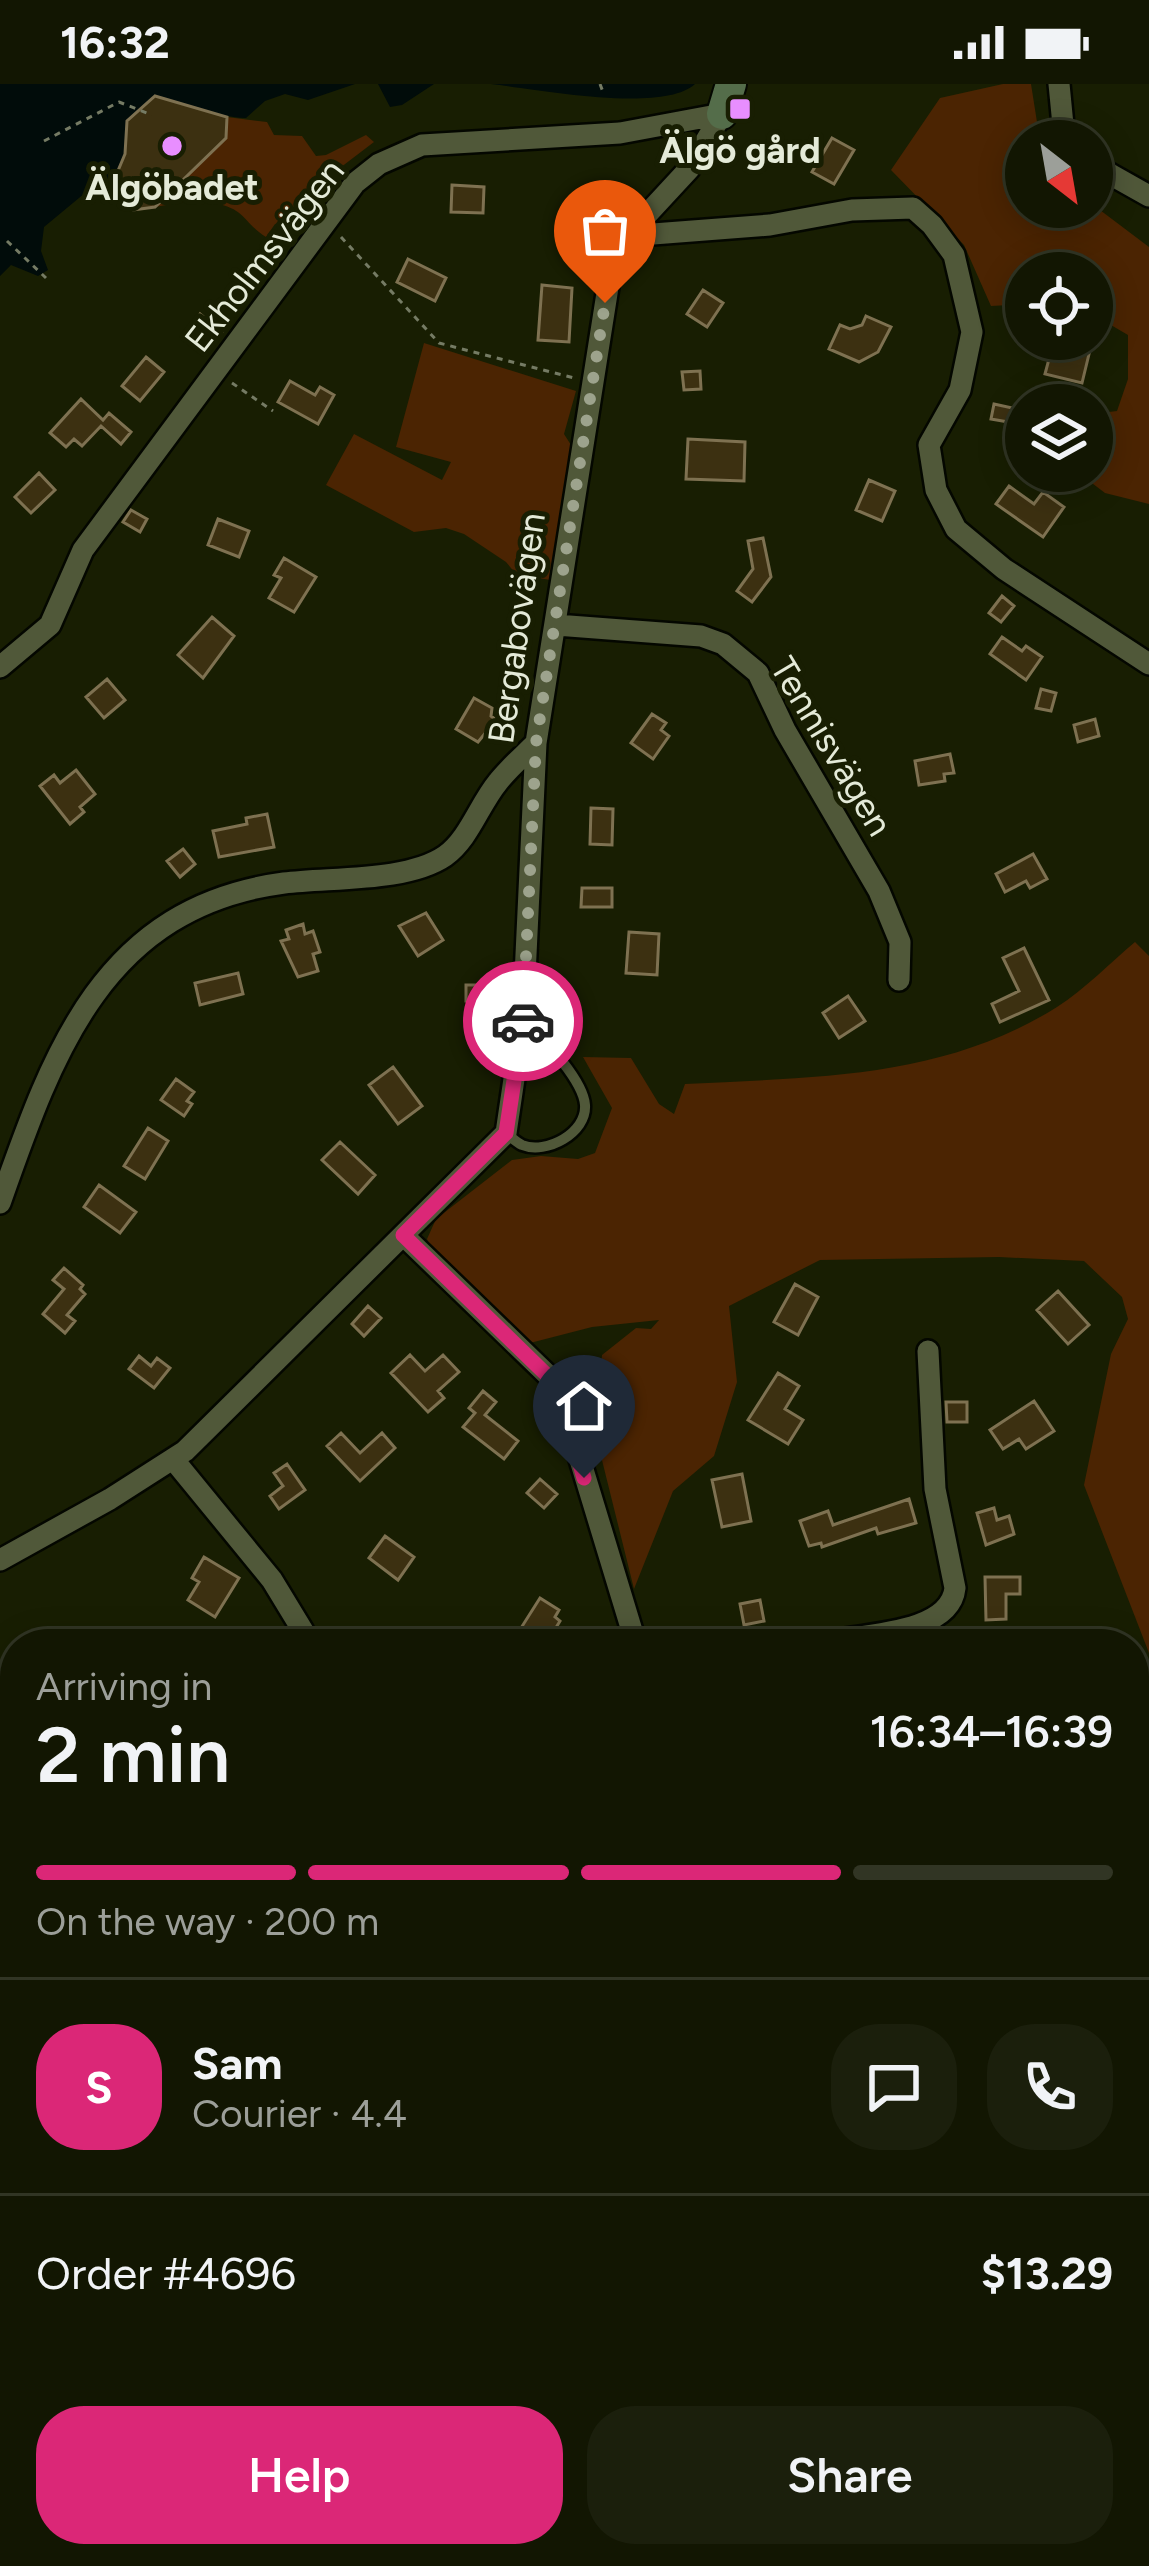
<!DOCTYPE html>
<html lang="en">
<head>
<meta charset="utf-8">
<style>
	:root { --surface:#121602; --page:#1b1f0c; --text:#f1f3f6; --muted:#9c9f99; --line:#313524; --accent:#db2777 }
	body { margin:0; font-family:Figtree,sans-serif; background:var(--page); color:var(--text); height:100vh; display:flex; flex-direction:column; font-size:45px; white-space:nowrap }
	* { box-sizing:border-box; margin:0 }
	p { font-size:39px; color:var(--muted) }
	.icon { flex:none; width:66px; height:66px; fill:none; stroke:currentColor; stroke-width:2; stroke-linecap:round; stroke-linejoin:round }
	.map { position:relative; flex:1; overflow:hidden }
	.details { position:absolute; left:0px; top:1545px; width:1149px; height:939px; display:flex; flex-direction:column; background:var(--surface); border-radius:48px 48px 0 0; box-shadow:0 6px 30px #0003,0 0 0 3px var(--line) }
	.details>* { flex:none }
	.needle { width:78px; rotate:149deg }
	.controls { position:absolute; left:1005px; top:36px; display:grid; gap:24px }
	.controls a { display:grid; place-items:center; width:108px; height:108px; border-radius:50%; background:var(--surface); box-shadow:0 6px 30px #0003,0 0 0 3px var(--line); font-size:60px }
	.pin { position:absolute; display:grid; place-items:center; width:102px; height:102px; color:#fff; margin:-123px -51px; border-radius:50% 50% 50% 0; rotate:-45deg; box-shadow:0 0 12px #0007 }
	.pin .icon { rotate:45deg }
	.courier { position:absolute; display:grid; place-items:center; width:120px; height:120px; margin:-60px; border:9px solid #db2777; border-radius:50%; background:#fff; color:#222; box-shadow:0 3px 15px #0007 }
	.head em { font-style:normal; font-weight:600 }
	.head div { display:flex; flex-direction:column-reverse }
	.head { display:flex; align-items:center; justify-content:space-between; height:204px; padding:0 36px }
	h1 { font-size:78px; font-weight:600; line-height:90px }
	.bar { display:grid; grid-template-columns:repeat(4,1fr); gap:18px 12px; align-content:center; height:144px; padding:0 36px }
	.bar i { height:15px; border-radius:9px; background:var(--line) }
	.bar .active { background:var(--accent) }
	.bar p { grid-column:span 4 }
	.line { display:flex; align-items:center; gap:30px; padding:0 36px; border-top:3px solid var(--line) }
	.line div { flex:1 }
	.round { display:grid; place-items:center; flex:none; width:126px; height:126px; border-radius:48px; background:var(--page) }
	.primary-button { display:flex; gap:24px; margin-top:auto; padding:24px 36px }
	.primary-button a { flex:1; height:138px; border-radius:48px; background:var(--accent); color:#fff; font-size:48px; font-weight:600; line-height:138px; text-align:center }
	.primary-button a+a { background:var(--page); color:var(--text) }
	.status { display:flex; justify-content:space-between; align-items:center; height:84px; padding:0 60px; background:var(--surface); direction:ltr }
	.status svg { height:33px; fill:currentColor }
	.map>svg:first-child { display:block }
	.green { fill:#4b2402 }
	.water { fill:#010c0a }
	.building { fill:#3c3011; stroke:#7e7151; stroke-width:3 }
	.lines { fill:none; stroke-linecap:round; stroke-linejoin:round }
	.lane-casing { stroke:#040700; stroke-width:15 }
	.street-casing { stroke:#040700; stroke-width:26 }
	.secondary-casing { stroke:#040700; stroke-width:34 }
	.path { stroke:#757b64; stroke-width:3; stroke-dasharray:6 6; stroke-linecap:butt }
	.lane { stroke:#505839; stroke-width:10 }
	.street { stroke:#505839; stroke-width:21 }
	.secondary { stroke:#546d4a; stroke-width:30 }
	.done { stroke:#9da38d; stroke-width:12; stroke-dasharray:0 21.6 }
	.route { stroke:#db2777; stroke-width:15 }
	.poi-dot { fill:#e88eff; stroke:#181e02; stroke-width:4.5 }
	.labels { text-anchor:middle; stroke-width:10; stroke-linejoin:round; paint-order:stroke }
	.poi-label { font-size:36px; font-weight:bold; fill:#e4ead8; stroke:#181e02 }
	.street-label { font-size:36px; fill:#e4ead8; stroke:#181e02 }
</style>
</head>
<body>
<div class="status"><b>16:32</b><svg viewBox="0 0 49 12"><path d="M0 12V9h3v3zM5 12V6h3v6zM10 12V3h3v9zM15 12V0h3v12zM26 1h20v11H26zM47 4h2v5h-2z"/></svg></div>
<div class="map">
<svg width="1149" height="2482" viewBox="0 0 1149 2482">
	<rect width="100%" height="100%" fill="#181e02"/>
	<path class="green" d="M1003,0h28l9,57h-14v66h66v-3l57,43v257l-44,-11 -29,-22h16v-57l25,-3 11,-32v-44l-36,-21v-41h-66v31l-35,2 -27,-61 -73,-75 49,-72z
		M227,33l40,5 7,13 28,1 14,20 10,-1 40,-20 8,7 -67,51 -13,25 -19,6 -9,13c-27,-18 -19,-29 -58,-35l-3,-4 -50,9 71,-69z
		M424,259l152,48 -12,43 7,11 -21,135 -34,-6 -10,-12 -42,-28 -18,-6 -32,4 -88,-47 28,-51 88,46 9,-18 -55,-15z
		M1135,858l14,14v697l-65,-168 27,-131 17,-35 -6,-22 -38,-36 -85,-4 -179,3 -91,46 8,76 -23,74 -41,35 -39,98 -38,-153 6,-81 34,-27 15,1 8,-9 -67,7 -62,16 -95,-85 -8,-19 9,-20 76,-59 29,-4 37,3 17,-6 17,-45 -29,-51 48,1 28,46 15,10 11,-30c131,-7 257,-5 372,-77 28,-18 53,-44 78,-65z"/>
	<path class="water" d="M0,0h355l-47,16 -23,-6 -20,7 -19,17c-33,-1 -59,-16 -91,-21l-28,24 -2,34 -15,36 -25,2 -41,34 -3,24 7,19 -10,6 -27,-11 -11,11z
		M378,0h56l-32,21 -12,2z
		M491,0h204c-32,30 -160,5 -204,0z
		M0,1900l15,6v563h341l6,13h-362z
		M1134,2448l15,7v27h-220l13,-13h192z"/>
	<path class="building" d="M155,12l72,21 -1,21 -71,69 -22,3 -26,-13 18,-43 2,-33z
		M832,54l22,12 -20,34 -22,-12z
		M452,101l32,2 -1,26 -32,-1z
		M592,103l20,4 -5,28 -20,-4z
		M408,175l38,19 -11,23 -38,-19z
		M542,201l30,3 -3,54 -31,-2z
		M703,206l20,13 -16,24 -20,-13z
		M200,230l22,19 -15,17 -22,-17z
		M866,232l25,11 -13,25 -19,10 -30,-13 11,-24 10,4 12,-4z
		M1053,260l36,10 -7,29 -37,-9z
		M146,273l18,15 -24,29 -18,-15z
		M700,287l1,18 -17,1 -2,-18z
		M290,297l25,14 5,-8 14,8 -16,29 -40,-22z
		M81,315l22,21 6,-7 22,19 -10,12 -20,-18 -19,20 -8,-7 -8,8 -16,-14z
		M994,320l23,5 -3,14 -23,-4z
		M688,355l57,3 -1,39 -58,-2z
		M39,389l16,17 -24,23 -16,-16z
		M869,396l26,11 -13,30 -26,-11z
		M1009,402l25,18 9,-12 21,15 -21,30 -47,-33z
		M131,426l16,9 -7,13 -17,-10z
		M218,435l31,12 -10,26 -31,-12z
		M763,454l8,39 -19,25 -15,-11 16,-22 -5,-28z
		M284,474l32,19 -22,35 -25,-14 12,-20 -7,-3z
		M1002,512l12,10 -13,16 -12,-9z
		M212,533l22,19 -31,42 -25,-23z
		M1002,553l20,14 4,-5 16,11 -16,23 -36,-26z
		M107,595l18,21 -21,18 -18,-21z
		M1041,605l15,4 -5,18 -15,-3z
		M474,614l18,10 -1,8 5,4 -18,22 -22,-13z
		M652,630l14,9 -5,7 8,6 -16,23 -22,-16z
		M1095,635l4,17 -21,6 -4,-17z
		M950,670l4,19 -10,1 1,7 -26,4 -4,-24z
		M76,686l19,24 -15,13 4,5 -14,12 -30,-38 14,-11 6,8z
		M591,724l22,1 -1,36 -22,-1z
		M267,730l7,33 -55,10 -6,-26 34,-7 -1,-6z
		M183,765l12,15 -15,13 -13,-16z
		M1033,770l14,25 -17,9 -4,-7 -21,11 -9,-18z
		M582,804h30v19h-31z
		M426,829l17,27 -25,16 -19,-30z
		M303,840l2,10 8,-3 7,21 -7,2 5,17 -20,6 -17,-36 8,-2 -3,-9z
		M629,848l30,2 -2,41 -31,-2z
		M1024,864l25,52 -49,22 -8,-18 27,-13 -16,-33z
		M238,889l5,21 -43,11 -5,-22z
		M466,901h23l-1,16h-22z
		M848,912l17,25 -26,17 -16,-25z
		M393,983l29,39 -24,18 -29,-39z
		M176,995l18,13 -7,9 5,3 -8,12 -23,-16z
		M148,1044l20,13 -23,38 -21,-13z
		M340,1058l35,33 -17,19 -36,-34z
		M99,1101l37,27 -16,21 -36,-26z
		M64,1184l19,17 -3,4 5,5 -18,21 8,6 -10,12 -22,-19 21,-25 -11,-9z
		M795,1200l23,13 -20,38 -24,-13z
		M1058,1207l31,34 -21,19 -31,-34z
		M368,1222l13,12 -17,18 -12,-12z
		M410,1271l15,16 18,-16 16,17 -21,19 6,7 -16,14 -37,-39z
		M139,1272l12,10 6,-8 13,10 -16,20 -25,-19z
		M778,1289l21,13 -14,23 18,11 -15,24 -40,-24z
		M483,1307l13,11 -11,13 33,26 -14,18 -41,-32 12,-14 -6,-5z
		M1034,1317l20,30 -28,18 -7,-10 -16,10 -13,-19z
		M946,1318h21v20h-20z
		M341,1349l19,20 22,-20 13,15 -35,33 -33,-35z
		M287,1380l18,26 -26,19 -9,-13 13,-10 -9,-13z
		M742,1390l9,47 -29,6 -10,-47z
		M540,1395l17,15 -13,14 -17,-15z
		M909,1415l7,24 -38,11 -2,-6 -54,19 -1,-4 -12,3 -9,-25 28,-10 5,14z
		M994,1424l3,12 12,-4 5,18 -28,11 -9,-32z
		M385,1452l29,21 -16,23 -29,-22z
		M204,1473l35,21 -24,39 -27,-17 11,-18 -7,-4z
		M985,1493h35v17h-14v25l-20,1z
		M540,1514l19,12 -4,7 5,4 -11,18 -8,-5 -3,6 -17,-12z
		M760,1516l4,21 -20,4 -4,-21z
		M0,1590l15,3v40l-15,-2z
		M1149,1950v52l-15,-9v-17z"/>
	<g class="lines">
		<defs>
			<path id="lane" d="M506,1049c5,4 10,9 16,12 24,10 65,-12 63,-40 -2,-26 -43,-67 -61,-86"/>
			<path id="street" d="M1059,0l4,41 9,16
				M1092,80l57,32
				M627,152l143,-11 82,-15 61,-2 19,17 22,30 18,77 -12,58 -31,55 7,45 20,39 48,40 145,95
				M556,541l145,11 22,8 35,29 27,57 94,161 21,51 -1,38
				M0,583l50,-42 33,-75 272,-367 24,-19 43,-19 198,-12 102,-19
				M0,1119c53,-151 103,-296 284,-320 47,-6 123,-1 161,-27 24,-17 34,-51 53,-74 11,-14 25,-26 38,-39
				M403,1151l154,149 79,260
				M173,1375l99,121 31,51
				M0,1476l110,-61 75,-48 321,-318 17,-115 13,-275 75,-475 16,-32 62,-67 33,-55
				M814,1560c39,-10 136,-7 141,-56l-20,-99 -7,-138
				M0,1808l3,1
				M1134,1825l15,9
				M1134,2181l6,4
				M1134,2417l15,1"/>
			<path id="secondary" d="M722,30l9,-30"/>
		</defs>
		<use href="#lane" class="lane-casing"/>
		<use href="#street" class="street-casing"/>
		<use href="#secondary" class="secondary-casing"/>
		<path class="path" d="M600,0l3,8
			M44,57l75,-39 33,13
			M341,153l98,106 135,35
			M7,157l39,37
			M232,299l41,28"/>
		<use href="#lane" class="lane"/>
		<use href="#street" class="street"/>
		<use href="#secondary" class="secondary"/>
	</g>
	<g class="lines">
		<path class="done" d="M523,937l13,-278 69,-440"/>
		<path class="route" d="M523,937l-17,112 -103,102 153,149 28,94"/>
	</g>
	<g class="poi-dot">
		<rect x="728" y="13" width="24" height="24" rx="6"/>
		<circle cx="172" cy="62" r="12"/>
	</g>
	<g class="labels">
		<g class="poi-label">
			<text x="740" y="79">Älgö gård</text>
			<text x="172" y="116">Älgöbadet</text>
		</g>
		<g class="street-label">
			<text transform="translate(264 171) rotate(-52)" y="13">Ekholmsvägen</text>
			<text transform="translate(516 544) rotate(-82)" y="13">Bergabovägen</text>
			<text transform="translate(832 662) rotate(59)" y="13">Tennisvägen</text>
		</g>
	</g>
</svg>
<div class="controls">
<a><svg class="needle" viewBox="-14 -14 28 28"><path d="M0-13l5 13h-10z" fill="#e53935"/><path d="M0 13l5-13h-10z" fill="#9c9f99"/></svg></a>
<a><svg class="icon" aria-label="locate" viewBox="0 0 24 24"><circle cx="12" cy="12" r="6"/><path d="M12 2v4M12 18v4M2 12h4M18 12h4"/></svg></a>
<a><svg class="icon" aria-label="layers" viewBox="0 0 24 24"><path d="M12 4l9 5-9 5-9-5zM3 14l9 5 9-5"/></svg></a>
</div>
<div class="pin" style="left:605px;top:219px;background:#ea580c"><svg class="icon" aria-label="bag" viewBox="0 0 24 24"><path d="M5 8h14l-1 12H6zM9 8a3 3 0 0 1 6 0"/></svg></div>
<div class="pin" style="left:584px;top:1394px;background:#1f2937"><svg class="icon" aria-label="home" viewBox="0 0 24 24"><path d="M3 11l9-7 9 7M6 9v11h12V9"/></svg></div>
<div class="courier" style="left:523px;top:937px"><svg class="icon" aria-label="car" viewBox="0 0 24 24"><path d="M5 17H2v-5l4-1 3-4h7l3 4 3 1v5h-3M9 17h6M6 11h13"/><circle cx="7" cy="17" r="2"/><circle cx="17" cy="17" r="2"/></svg></div>
<section class="details">
<div class="head"><div><h1>2 min</h1><p>Arriving in</p></div><em>16:34–16:39</em></div>
<div class="bar"><i class="active"></i><i class="active"></i><i class="active"></i><i></i><p>On the way · 200 m</p></div>
<div class="line" style="height:216px"><b class="round" style="background:var(--accent);color:#fff">S</b><div><b>Sam</b><p>Courier · 4.4</p></div><a class="round"><svg class="icon" aria-label="chat" viewBox="0 0 24 24"><path d="M4 5h16v11H9l-5 4z"/></svg></a><a class="round"><svg class="icon" aria-label="phone" viewBox="0 0 24 24"><path d="M5 4h4l2 5-3 2q2 4 5 5l2-3 5 2v4C11 20 4 13 5 4z"/></svg></a></div>
<div class="line" style="height:156px"><div>Order #4696</div><b>$13.29</b></div>
<div class="primary-button"><a>Help</a><a>Share</a></div>
</section>
</div>
</body>
</html>
